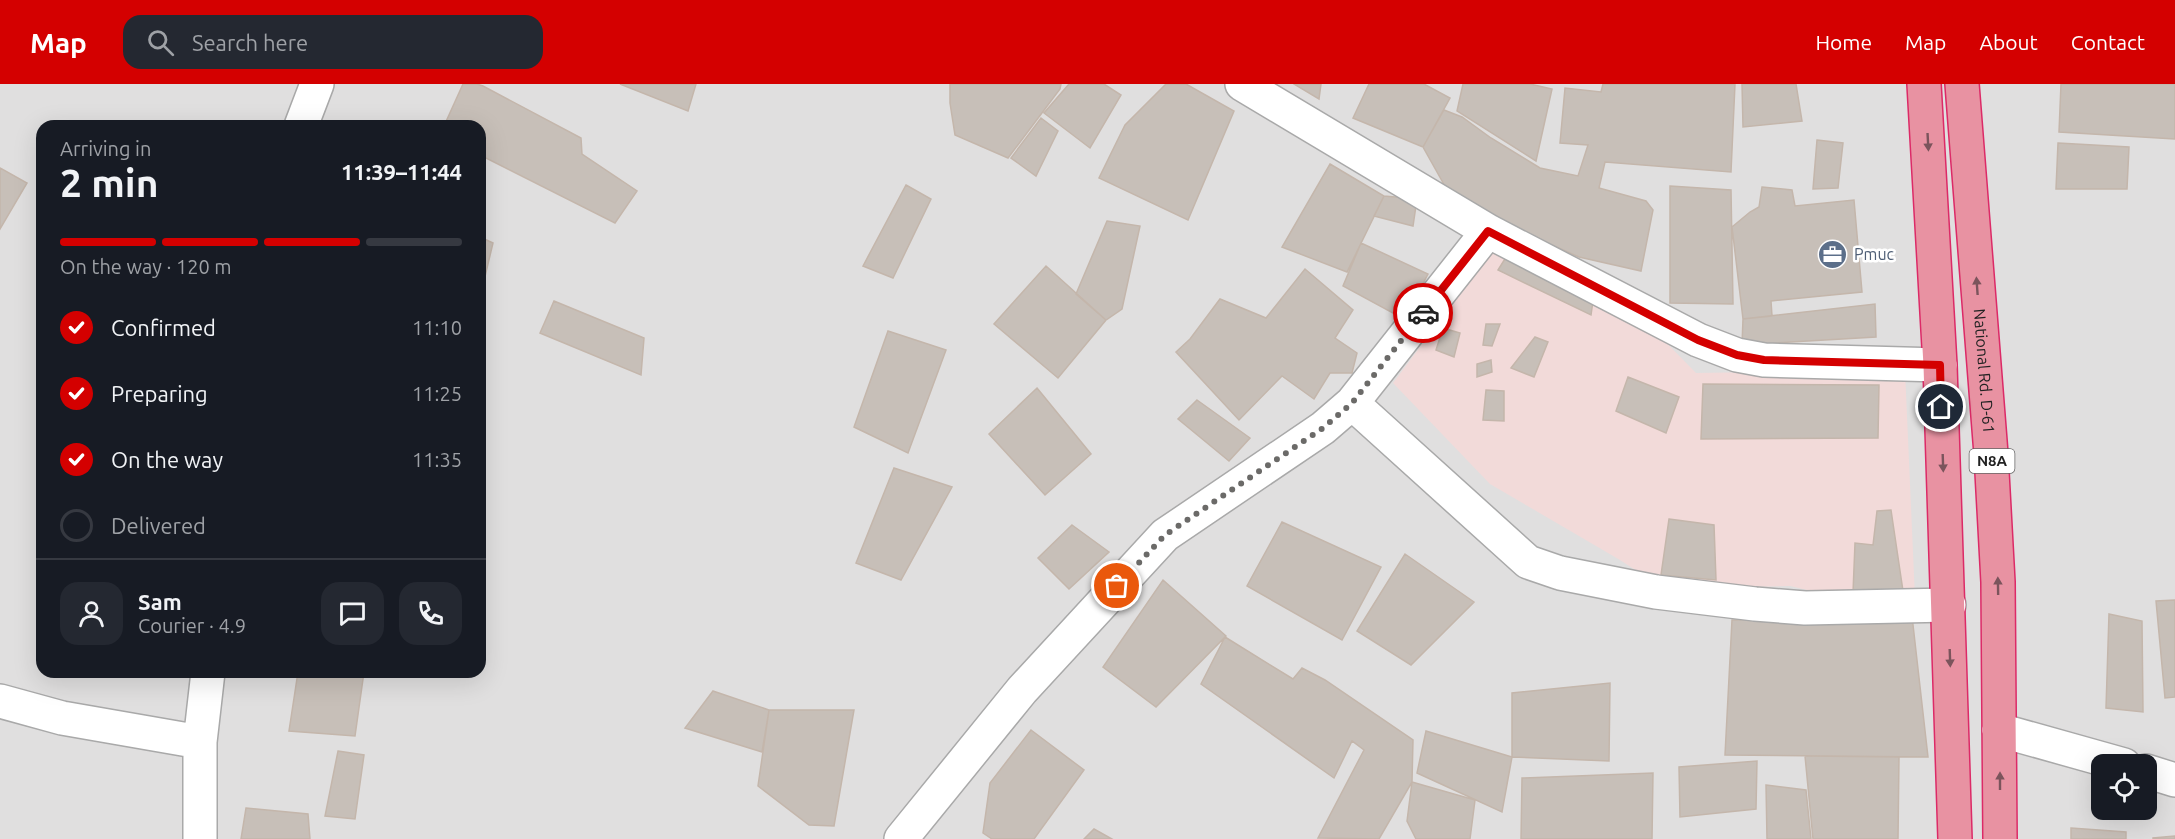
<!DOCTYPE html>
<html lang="en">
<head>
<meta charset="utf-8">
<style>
	:root { --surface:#171b24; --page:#242831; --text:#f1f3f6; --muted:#9ea1a6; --line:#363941; --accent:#d40000 }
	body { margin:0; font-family:Ubuntu,sans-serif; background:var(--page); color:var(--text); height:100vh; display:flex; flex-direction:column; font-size:22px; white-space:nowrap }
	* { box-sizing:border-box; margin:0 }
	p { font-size:20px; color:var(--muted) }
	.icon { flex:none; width:33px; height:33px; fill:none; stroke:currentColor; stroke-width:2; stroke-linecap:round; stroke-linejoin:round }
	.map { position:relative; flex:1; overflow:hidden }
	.panel { position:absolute; left:36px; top:36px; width:450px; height:558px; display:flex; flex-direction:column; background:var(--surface); border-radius:18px; box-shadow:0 6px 24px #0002 }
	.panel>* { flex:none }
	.buttons { position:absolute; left:2091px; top:670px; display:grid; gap:12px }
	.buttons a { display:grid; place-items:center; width:66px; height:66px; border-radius:12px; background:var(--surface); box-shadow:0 6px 24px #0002; font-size:30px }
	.pin { position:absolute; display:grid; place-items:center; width:51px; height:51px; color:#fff; margin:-26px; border:3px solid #fff; border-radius:50%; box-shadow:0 2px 6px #0007 }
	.courier { position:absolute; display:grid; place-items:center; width:60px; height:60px; margin:-30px; border:4px solid #d40000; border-radius:50%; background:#fff; color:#222; box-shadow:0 2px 8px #0007 }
	.head em { font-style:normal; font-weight:700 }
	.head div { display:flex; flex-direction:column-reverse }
	.head { display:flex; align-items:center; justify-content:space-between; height:102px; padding:0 24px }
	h1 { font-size:39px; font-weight:700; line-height:45px }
	.bar { display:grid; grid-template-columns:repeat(4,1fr); gap:9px 6px; align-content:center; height:72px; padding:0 24px }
	.bar i { height:8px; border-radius:4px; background:var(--line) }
	.bar .active { background:var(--accent) }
	.bar p { grid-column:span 4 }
	.line { display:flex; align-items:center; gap:15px; padding:0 24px; border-top:2px solid var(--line) }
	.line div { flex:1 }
	.round { display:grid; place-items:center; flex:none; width:63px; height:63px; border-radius:18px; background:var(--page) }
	ol { padding:0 24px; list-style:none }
	li { display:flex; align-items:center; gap:18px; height:66px }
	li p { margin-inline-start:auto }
	li .icon { padding:6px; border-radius:50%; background:var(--accent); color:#fff; stroke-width:4 }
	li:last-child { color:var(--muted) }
	li i { width:33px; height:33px; border:3px solid var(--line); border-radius:50% }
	header { display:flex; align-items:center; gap:36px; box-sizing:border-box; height:84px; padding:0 30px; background:var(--accent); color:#fff }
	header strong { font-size:28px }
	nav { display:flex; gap:33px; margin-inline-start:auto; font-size:21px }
	.search { width:420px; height:54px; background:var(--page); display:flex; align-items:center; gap:15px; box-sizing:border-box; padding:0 21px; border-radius:18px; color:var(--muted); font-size:22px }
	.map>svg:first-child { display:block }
	.residential { fill:#e0dfdf; fill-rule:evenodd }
	.commercial { fill:#f2dad9 }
	.building { fill:#c7bfb8; stroke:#c4b6ab; stroke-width:1.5 }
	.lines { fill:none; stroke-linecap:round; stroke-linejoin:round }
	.minor-casing { stroke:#a9a9a9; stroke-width:36 }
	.highway-casing { stroke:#dc2a67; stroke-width:36 }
	.minor { stroke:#fff; stroke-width:33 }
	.highway { stroke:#e892a2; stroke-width:33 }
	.oneway { fill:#7b545c }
	.done { stroke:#6b6a68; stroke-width:6; stroke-dasharray:0 10.8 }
	.route { stroke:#d40000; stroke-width:8 }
	.labels { text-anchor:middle; stroke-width:5; stroke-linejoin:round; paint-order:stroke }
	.shield { fill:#fff; stroke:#646464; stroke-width:1.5 }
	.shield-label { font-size:15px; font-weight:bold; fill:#222 }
	.service-label { font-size:16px; fill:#4e5e75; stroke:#fff; text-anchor:start }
	.street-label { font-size:16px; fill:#222; stroke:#fff }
</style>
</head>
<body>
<header>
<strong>Map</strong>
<div class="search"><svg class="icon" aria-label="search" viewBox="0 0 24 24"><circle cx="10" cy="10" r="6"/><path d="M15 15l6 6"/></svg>Search here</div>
<nav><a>Home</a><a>Map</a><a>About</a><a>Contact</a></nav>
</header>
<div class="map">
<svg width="2175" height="755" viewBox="0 0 2175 755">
	<rect width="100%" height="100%" fill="#f2efe9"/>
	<path class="residential" d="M0,0h2175v755h-2175zM42,42h438v546h-438zM2102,681h44v45h-44z"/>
	<path class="commercial" d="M1510,161l91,31 95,97 209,-3 10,228 -78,-1 -47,-11 -125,3 -45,-29 -130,-76 -97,-101 97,-129z"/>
	<path class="building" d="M463,0h14l6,2 98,52 1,16 55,37 -22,32 -135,-68v-29h-36z
		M620,0h76l-8,27z
		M950,0h111l-1,5 -52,69 -53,-23 -5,-32z
		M1069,0h35l17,11 -31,53 -46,-35z
		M1166,0h20l48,27 -46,109 -89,-42 26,-53z
		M1294,0h27l-2,15z
		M1369,0h55l26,14 -27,49 -70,-29z
		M1463,0h67l22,5 -16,72 -79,-50z
		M1603,0h132l-4,88 -126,-10 -6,26 47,13 7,9 -12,61 -62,-14 -54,-24 -79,-45 -23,-41 21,-37 18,7 29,21 49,30 38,8 10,-31 -28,-2 5,-55 36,4z
		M1742,0h54l6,37 -59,6z
		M2061,0h114v55l-116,-7z
		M1041,34l17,13 -22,45 -25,-18z
		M1817,56l26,3 -5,45 -25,1z
		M2058,59l71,4 -2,42h-71z
		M1330,80l54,32 -37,76 -65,-25z
		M0,84l27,15 -27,46z
		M906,101l25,14 -38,79 -30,-12z
		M1670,102l61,4 2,114 -63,-1z
		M1762,103l30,3 3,16 59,-6 8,92 -91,9 1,15 -29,3 -11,-92 18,-15 9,-5z
		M1384,112l33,3 -4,27 -39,-10z
		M1107,137l33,5 -18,83 -16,11 -30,-26z
		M480,153l13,6 -11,46h-2z
		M1361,159l67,31 -24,45 -61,-33z
		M1508,170l87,33 -4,28 -93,-45z
		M1046,182l60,54 -48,58 -64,-54z
		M1305,185l48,41 -18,28 22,15 -5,20h-22l-16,26 -32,-23 -43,44 -63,-68 14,-13 30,-40 46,19z
		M554,217l90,37 -3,37 -101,-42z
		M1875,220l1,33 -134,8 1,-26z
		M1486,240h14l-8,22 -9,-1z
		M1443,244l17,5 -6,24 -18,-7z
		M888,247l58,19 -38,103 -54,-26z
		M1535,253l13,5 -14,35 -23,-9z
		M1491,276l1,12 -15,5v-13z
		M1628,293l51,20 -13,36 -50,-22z
		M1703,300l176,1 -1,53 -177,1z
		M1037,304l54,66 -46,41 -56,-61z
		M1486,306l18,1v30l-21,-1z
		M1197,316l53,38 -21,23 -51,-42z
		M894,384l58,19 -51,93 -45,-17z
		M1891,426l12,81 -50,2 2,-50 18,2 4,-34z
		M1669,435l45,6 2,55 -55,-5z
		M1282,438l99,45 -39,73 -95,-54z
		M1072,441l37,27 -40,37 -31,-31z
		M1405,470l69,48 -63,63 -54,-34z
		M1163,496l63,56 -70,71 -53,-40z
		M2175,516v97l-10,1 -9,-97z
		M2109,530l33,7 1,91 -37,-4z
		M1912,532l16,141 -203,-2 7,-135z
		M1225,553l68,42 9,-11 23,12 88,60 -1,42 -33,57 -61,-1 46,-88 -12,-9 -18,37 -133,-94z
		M298,588h66l-9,64 -66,-5z
		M1610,599l-1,78 -97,-4v-64z
		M713,607l56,19 -7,42 -77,-24z
		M769,626h85l-20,116 -25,-1 -51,-39z
		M1031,646l53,40 -50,69h-42l-9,-6 7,-50z
		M1426,647l86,26 -10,55 -85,-39z
		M338,667l26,4 -9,64 -30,-3z
		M1805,672l94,1 -1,82h-85z
		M1757,677l-1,48 -76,8 -1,-50z
		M1653,689l-1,66h-131l1,-61z
		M1412,698l63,18 -5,39h-54l-9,-18z
		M1766,701l40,5 5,49h-44z
		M246,724l62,6 2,25h-69z
		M2071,744l55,4v7h-55z
		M1094,745l18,10h-28z
		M2175,752v3h-22v-1z"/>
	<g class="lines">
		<defs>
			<path id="minor" d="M1242,0l246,147 210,109 39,15 27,5 176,5
				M301,42l16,-42
				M1352,319l176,159 32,11 96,19 99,12 50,4 144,-3
				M0,617l62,17 138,24
				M1999,646l125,35
				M2146,687l29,9
				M200,755v-97l8,-70
				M901,755l121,-149 143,-155 158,-107 29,-25 136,-172"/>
			<g id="highway">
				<path d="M1924,0l16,281 15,474"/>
				<path id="s1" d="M1962,0l29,370 7,128 2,257"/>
			</g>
		</defs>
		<use href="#minor" class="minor-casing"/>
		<use href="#highway" class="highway-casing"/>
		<use href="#minor" class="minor"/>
		<use href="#highway" class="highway"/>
	</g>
	<defs><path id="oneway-solid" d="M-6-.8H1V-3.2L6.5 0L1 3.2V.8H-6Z" transform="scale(1.5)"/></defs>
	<g class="oneway">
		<use href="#oneway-solid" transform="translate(1928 58) rotate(87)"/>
		<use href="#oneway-solid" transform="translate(1977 202) rotate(-94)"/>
		<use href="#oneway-solid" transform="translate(1943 379) rotate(88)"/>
		<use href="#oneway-solid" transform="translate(1998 502) rotate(-91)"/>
		<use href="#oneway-solid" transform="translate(1950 574) rotate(88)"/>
		<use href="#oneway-solid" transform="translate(2000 697) rotate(-90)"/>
	</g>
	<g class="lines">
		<path class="done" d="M1117,502l48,-51 158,-107 29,-25 71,-90"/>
		<path class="route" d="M1423,229l65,-82 210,109 39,15 27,5 176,5 1,42"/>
	</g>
	<defs>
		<symbol id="office-disc" viewBox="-11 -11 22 22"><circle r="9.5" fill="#5c6f8a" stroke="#fff"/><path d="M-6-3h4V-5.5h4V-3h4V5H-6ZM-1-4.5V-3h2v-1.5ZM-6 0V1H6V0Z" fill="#fff"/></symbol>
	</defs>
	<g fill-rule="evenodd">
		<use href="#office-disc" x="1816" y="154" width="33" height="33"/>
	</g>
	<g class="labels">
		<rect class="shield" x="1969.5" y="365" width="45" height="24" rx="4.5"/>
		<g class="shield-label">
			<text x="1992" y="382">N8A</text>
		</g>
		<g class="service-label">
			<text x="1854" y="176">Pmuc</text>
		</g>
		<g class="street-label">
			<text dy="6" stroke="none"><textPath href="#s1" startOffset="288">National Rd. D-61</textPath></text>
		</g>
	</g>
</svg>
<div class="buttons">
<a><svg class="icon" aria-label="locate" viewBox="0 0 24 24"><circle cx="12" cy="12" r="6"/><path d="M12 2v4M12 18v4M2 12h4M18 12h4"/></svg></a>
</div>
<div class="pin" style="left:1117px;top:502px;background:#ea580c"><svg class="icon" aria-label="bag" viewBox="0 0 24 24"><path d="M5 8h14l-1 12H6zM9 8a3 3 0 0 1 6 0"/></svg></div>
<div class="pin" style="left:1941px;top:323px;background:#1f2937"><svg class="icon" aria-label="home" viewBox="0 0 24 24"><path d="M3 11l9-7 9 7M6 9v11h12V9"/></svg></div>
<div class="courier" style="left:1423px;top:229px"><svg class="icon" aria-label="car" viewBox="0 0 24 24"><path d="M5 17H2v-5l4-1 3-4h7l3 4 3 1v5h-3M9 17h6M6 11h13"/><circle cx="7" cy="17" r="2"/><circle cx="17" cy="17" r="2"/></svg></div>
<section class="panel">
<div class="head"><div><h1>2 min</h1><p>Arriving in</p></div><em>11:39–11:44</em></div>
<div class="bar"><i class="active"></i><i class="active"></i><i class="active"></i><i></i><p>On the way · 120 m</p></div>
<ol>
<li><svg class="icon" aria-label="check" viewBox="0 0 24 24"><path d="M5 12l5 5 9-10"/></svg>Confirmed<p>11:10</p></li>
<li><svg class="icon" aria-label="check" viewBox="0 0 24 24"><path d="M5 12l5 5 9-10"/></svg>Preparing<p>11:25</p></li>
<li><svg class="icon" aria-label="check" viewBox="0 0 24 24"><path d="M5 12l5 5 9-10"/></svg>On the way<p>11:35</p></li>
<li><i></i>Delivered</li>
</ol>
<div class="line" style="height:108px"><a class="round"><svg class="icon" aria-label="person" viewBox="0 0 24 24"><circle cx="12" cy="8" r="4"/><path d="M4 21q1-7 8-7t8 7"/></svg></a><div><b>Sam</b><p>Courier · 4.9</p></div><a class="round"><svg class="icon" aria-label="chat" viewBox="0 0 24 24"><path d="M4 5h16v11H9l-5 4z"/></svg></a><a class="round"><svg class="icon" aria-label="phone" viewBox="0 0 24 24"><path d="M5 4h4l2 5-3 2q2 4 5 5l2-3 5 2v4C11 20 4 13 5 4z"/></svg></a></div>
</section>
</div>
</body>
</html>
